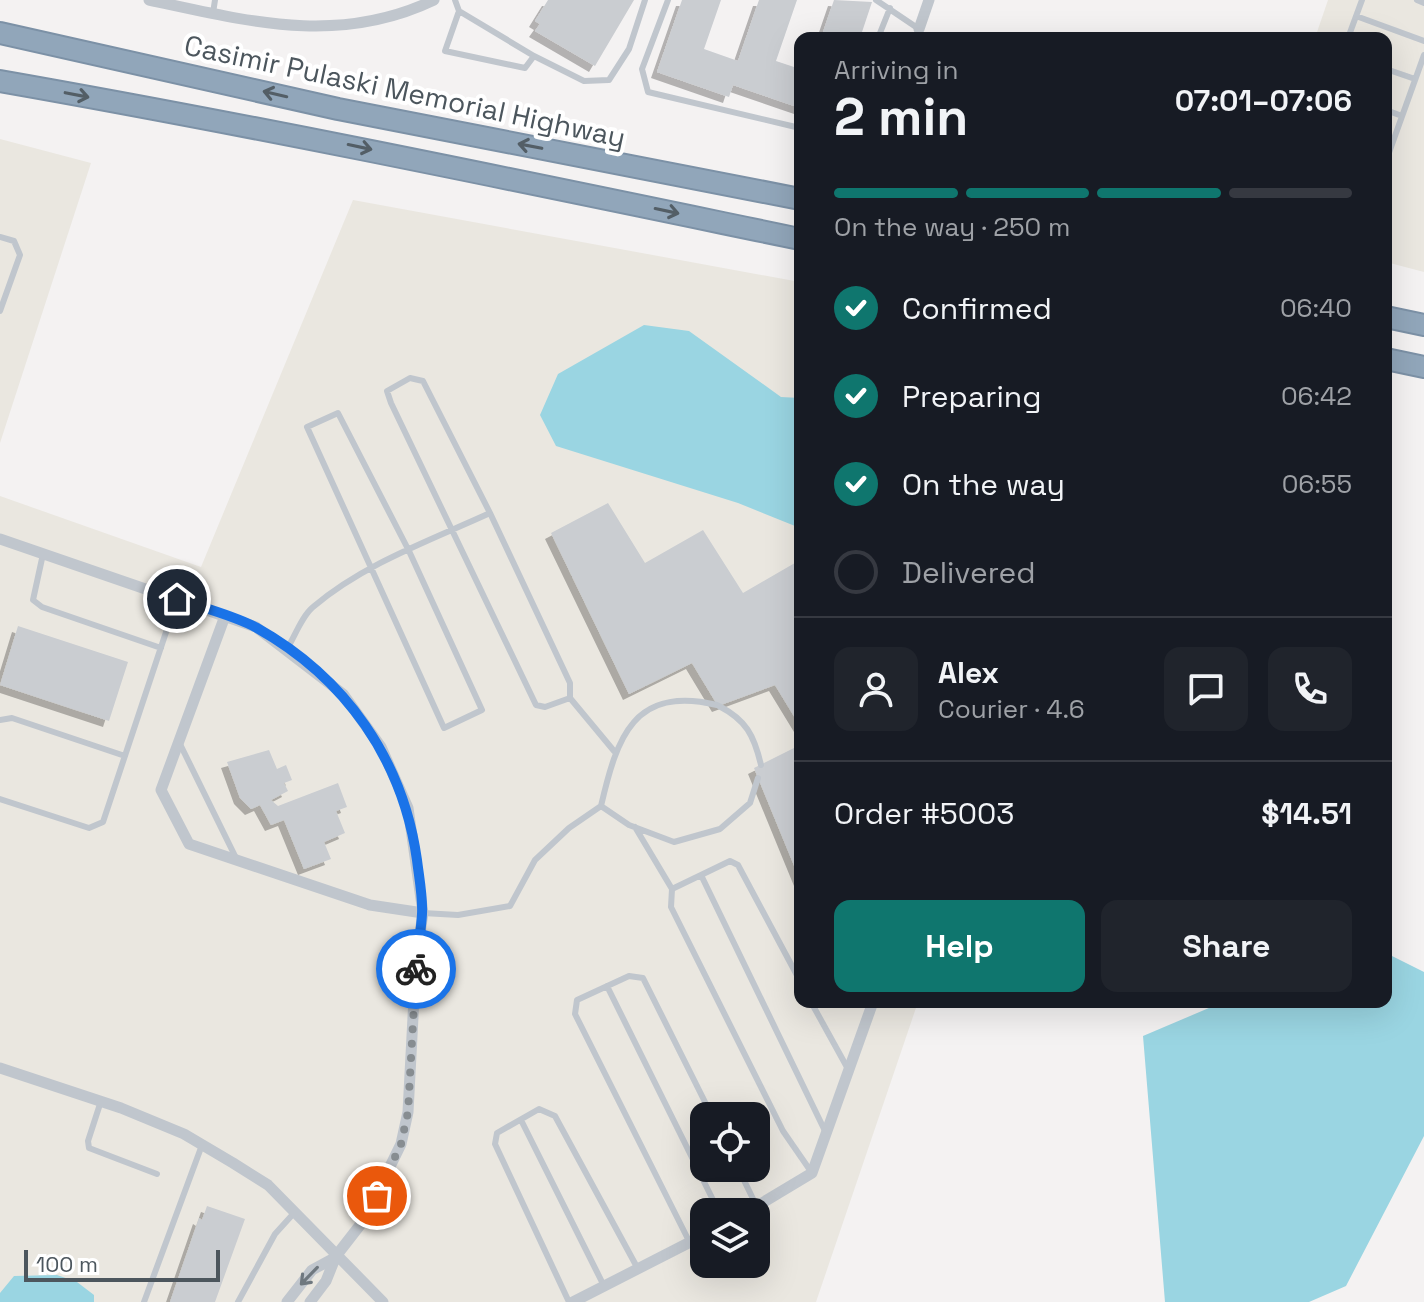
<!DOCTYPE html>
<html lang="en">
<head>
<meta charset="utf-8">
<style>
	:root { --surface:#171b24; --page:#20242c; --text:#f1f3f6; --muted:#9ea1a6; --line:#363941; --accent:#0f766e }
	body { margin:0; font-family:"Space Grotesk",sans-serif; background:var(--page); color:var(--text); height:100vh; display:flex; flex-direction:column; font-size:30px; white-space:nowrap }
	* { box-sizing:border-box; margin:0 }
	p { font-size:26px; color:var(--muted) }
	.icon { flex:none; width:44px; height:44px; fill:none; stroke:currentColor; stroke-width:2; stroke-linecap:round; stroke-linejoin:round }
	.map { position:relative; flex:1; overflow:hidden }
	.sheet { position:absolute; left:794px; top:32px; width:598px; height:976px; display:flex; flex-direction:column; background:var(--surface); border-radius:16px; box-shadow:0 8px 32px #0002 }
	.sheet>* { flex:none }
	.buttons { position:absolute; left:690px; top:1102px; display:grid; gap:16px }
	.buttons a { display:grid; place-items:center; width:80px; height:80px; border-radius:16px; background:var(--surface); box-shadow:0 8px 32px #0002; font-size:40px }
	.scale { position:absolute; left:24px; bottom:20px; width:196px; box-sizing:border-box; padding-left:8px; border:4px solid #4c565d; border-top:0; font-size:22px; line-height:28px; white-space:nowrap; color:#4c565d; -webkit-text-stroke:6px #fff; paint-order:stroke }
	.pin { position:absolute; display:grid; place-items:center; width:68px; height:68px; color:#fff; margin:-34px; border:4px solid #fff; border-radius:50%; box-shadow:0 2px 8px #0007 }
	.courier { position:absolute; display:grid; place-items:center; width:80px; height:80px; margin:-40px; border:6px solid #1a73e8; border-radius:50%; background:#fff; color:#222; box-shadow:0 2px 10px #0007 }
	.overview em { font-style:normal; font-weight:700 }
	.overview div { display:flex; flex-direction:column-reverse }
	.overview { display:flex; align-items:center; justify-content:space-between; height:136px; padding:0 40px }
	h1 { font-size:52px; font-weight:700; line-height:60px }
	.bar { display:grid; grid-template-columns:repeat(4,1fr); gap:12px 8px; align-content:center; height:96px; padding:0 40px }
	.bar i { height:10px; border-radius:6px; background:var(--line) }
	.bar .on { background:var(--accent) }
	.bar p { grid-column:span 4 }
	.line { display:flex; align-items:center; gap:20px; padding:0 40px; border-top:2px solid var(--line) }
	.line div { flex:1 }
	.round { display:grid; place-items:center; flex:none; width:84px; height:84px; border-radius:16px; background:var(--page) }
	ol { padding:0 40px; list-style:none }
	li { display:flex; align-items:center; gap:24px; height:88px }
	li p { margin-inline-start:auto }
	li .icon { padding:8px; border-radius:50%; background:var(--accent); color:#fff; stroke-width:4 }
	li:last-child { color:var(--muted) }
	li i { width:44px; height:44px; border:4px solid var(--line); border-radius:50% }
	.action { display:flex; gap:16px; margin-top:auto; padding:16px 40px }
	.action a { flex:1; height:92px; border-radius:16px; background:var(--accent); color:#fff; font-size:32px; font-weight:700; line-height:92px; text-align:center }
	.action a+a { background:var(--page); color:var(--text) }
	.map>svg:first-child { display:block }
	.commercial { fill:#eae7e0; fill-rule:evenodd }
	.water { fill:#9ad5e2 }
	.building { fill:#cacdd1; filter:url(#shadow) }
	.lines { fill:none; stroke-linecap:round; stroke-linejoin:round }
	.highway-casing { stroke:#7c91a6; stroke-width:24 }
	.lane { stroke:#c0c6cd; stroke-width:6 }
	.street { stroke:#c0c6cd; stroke-width:11 }
	.highway { stroke:#91a6ba; stroke-width:20 }
	.oneway { stroke:#535e66 }
	.oneway2 { stroke:#6f787f }
	.done { stroke:#878d91; stroke-width:8; stroke-dasharray:0 14.4 }
	.route { stroke:#1a73e8; stroke-width:10 }
	.labels { text-anchor:middle; stroke-width:8; stroke-linejoin:round; paint-order:stroke }
	.street-label { font-size:28px; fill:#4c565d; stroke:#fff }
</style>
</head>
<body>
<div class="map">
<svg width="1424" height="1302" viewBox="0 0 1424 1302">
	<defs>
		<filter id="shadow"><feDropShadow dx="-6" dy="6" stdDeviation="0" flood-color="#0004"/></filter>
	</defs>
	<rect width="100%" height="100%" fill="#f4f2f2"/>
	<path class="commercial" d="M1328,0h96v272l-38,-10v-224h-71z
		M0,139l91,24 -91,280z
		M353,200l447,82v720h118l-102,300h-816v-806l201,71zM704,1116h52v52h-52zM704,1212h52v52h-52z"/>
	<path class="water" d="M644,325l45,6 92,66 19,1v130l-62,-25 -182,-57 -16,-31 18,-41z
		M1386,953l38,19v164l-78,150 -37,16h-144l-22,-266 80,-34h163z
		M57,1275l20,7 17,13v7h-94v-9l14,-17z"/>
	<path class="building" d="M548,0h86l-39,66 -60,-35 5,-7 -5,-3z
		M682,0h39l-17,49 34,12 21,-61h38l-21,61 24,8v39l-67,-23 -4,12 -72,-25z
		M834,0l38,2 -12,36h-39z
		M608,503l37,60 58,-33 40,63 57,-33v166l-25,-41 -57,21 -26,-43 -63,31 -78,-161z
		M18,626l110,36 -19,59 -109,-36z
		M800,745v135l-46,-112z
		M269,750l8,19 9,-4 6,15 -8,3 4,8 -17,9 7,6 60,-23 9,24 -11,4 9,22 -21,9 7,17 -27,10 -20,-49 -13,5 -11,-20 -9,4 -11,-11 -13,-36z
		M207,1206l38,13 -30,83h-45l29,-84 3,2z"/>
	<g class="lines">
		<defs>
			<path id="highway" d="M0,33l338,76 462,90
				M0,81c268,47 534,103 800,158
				M1386,317l38,8
				M1386,359l38,8"/>
		</defs>
		<use href="#highway" class="highway-casing"/>
		<path class="lane" d="M455,0l4,11 75,45 -9,12 -80,-17 14,-40
			M668,0l-26,69 6,23 152,36
			M876,0l43,29 -2,9
			M1417,0l7,3
			M213,13l2,-13
			M1356,16l68,25
			M878,38l12,-30
			M1348,38l14,-38
			M534,56l50,25 25,-1 20,-31 16,-49
			M1386,69l29,10
			M1386,110l16,6
			M1386,161l38,-106
			M0,237l14,4 6,14 -20,56
			M338,413l71,138 73,159 -38,18 -137,-301z
			M43,554l-10,46 9,7 119,41
			M287,649c8,-13 15,-33 26,-42 50,-43 118,-67 177,-94l-67,-132 -13,-3 -23,13 4,12 145,302 9,2 25,-9v-15l-80,-170
			M570,698l44,53
			M717,705c-83,-20 -100,32 -116,101l28,19 45,17 46,-13 30,-26 8,-25
			M719,706c27,14 35,29 42,59
			M0,720l12,-2 113,38
			M179,742l57,116
			M0,799l89,29 14,-6 74,-223
			M635,827l37,62
			M701,875l125,258
			M423,913l35,2 52,-9 25,-46 34,-32 32,-22
			M800,981l-62,-116 -8,-4 -58,28 -1,18 112,224 29,42
			M607,986l112,226
			M811,1002l37,67
			M101,1101l-13,40 1,7 68,26
			M521,1120l83,166
			M738,1168l19,39
			M690,1243l-115,-229 2,-14 52,-24 14,2 69,138
			M144,1302l58,-157
			M238,1302l37,-68 19,-21
			M569,1302l-74,-158 2,-11 42,-24 16,7 83,153"/>
		<path class="street" d="M149,0c99,21 189,46 285,0
			M919,29l10,-29
			M0,539l256,88 87,67 38,53 27,61 15,105 -7,47 -8,152 -7,32 -37,76 -28,36 -10,25 -16,21
			M225,616l-64,174 28,54 181,61 53,8
			M0,1068l121,40 63,26 49,29 35,22 115,117
			M747,1212l65,-39 61,-171
			M287,1302l25,-32 24,-13
			M573,1302l131,-67"/>
		<use href="#highway" class="highway"/>
	</g>
	<defs><path id="oneway-shaft" d="M-6 0H5M1.5-3L5.5 0L1.5 3" fill="none" stroke-width="1.6" stroke-linecap="round" stroke-linejoin="round" transform="scale(2)"/></defs>
	<g class="oneway">
		<use href="#oneway-shaft" transform="translate(275 94) rotate(-167)"/>
		<use href="#oneway-shaft" transform="translate(77 95) rotate(11)"/>
		<use href="#oneway-shaft" transform="translate(530 146) rotate(-169)"/>
		<use href="#oneway-shaft" transform="translate(360 147) rotate(12)"/>
		<use href="#oneway-shaft" transform="translate(667 211) rotate(12)"/>
	</g>
	<use class="oneway2" href="#oneway-shaft" transform="translate(309 1276) rotate(134)"/>
	<g class="lines">
		<path class="done" d="M377,1196l24,-52 7,-32 8,-143"/>
		<path class="route" d="M177,599c26,9 56,16 80,29 89,50 146,132 160,232 2,17 6,37 5,54 -1,19 -5,37 -6,55"/>
	</g>
	<g class="labels">
		<g class="street-label">
			<text transform="translate(405 91) rotate(12)" y="10">Casimir Pulaski Memorial Highway</text>
		</g>
	</g>
</svg>
<div class="buttons">
<a><svg class="icon" aria-label="locate" viewBox="0 0 24 24"><circle cx="12" cy="12" r="6"/><path d="M12 2v4M12 18v4M2 12h4M18 12h4"/></svg></a>
<a><svg class="icon" aria-label="layers" viewBox="0 0 24 24"><path d="M12 4l9 5-9 5-9-5zM3 14l9 5 9-5"/></svg></a>
</div>
<div class="scale">100 m</div>
<div class="pin" style="left:377px;top:1196px;background:#ea580c"><svg class="icon" aria-label="bag" viewBox="0 0 24 24"><path d="M5 8h14l-1 12H6zM9 8a3 3 0 0 1 6 0"/></svg></div>
<div class="pin" style="left:177px;top:599px;background:#1f2937"><svg class="icon" aria-label="home" viewBox="0 0 24 24"><path d="M3 11l9-7 9 7M6 9v11h12V9"/></svg></div>
<div class="courier" style="left:416px;top:969px"><svg class="icon" aria-label="bike" viewBox="0 0 24 24"><circle cx="6" cy="16" r="4"/><circle cx="18" cy="16" r="4"/><path d="M6 16l4-8h5l3 8M10 8l3 8H6M13 5h3"/></svg></div>
<section class="sheet">
<div class="overview"><div><h1>2 min</h1><p>Arriving in</p></div><em>07:01–07:06</em></div>
<div class="bar"><i class="on"></i><i class="on"></i><i class="on"></i><i></i><p>On the way · 250 m</p></div>
<ol>
<li><svg class="icon" aria-label="check" viewBox="0 0 24 24"><path d="M5 12l5 5 9-10"/></svg>Confirmed<p>06:40</p></li>
<li><svg class="icon" aria-label="check" viewBox="0 0 24 24"><path d="M5 12l5 5 9-10"/></svg>Preparing<p>06:42</p></li>
<li><svg class="icon" aria-label="check" viewBox="0 0 24 24"><path d="M5 12l5 5 9-10"/></svg>On the way<p>06:55</p></li>
<li><i></i>Delivered</li>
</ol>
<div class="line" style="height:144px"><a class="round"><svg class="icon" aria-label="person" viewBox="0 0 24 24"><circle cx="12" cy="8" r="4"/><path d="M4 21q1-7 8-7t8 7"/></svg></a><div><b>Alex</b><p>Courier · 4.6</p></div><a class="round"><svg class="icon" aria-label="chat" viewBox="0 0 24 24"><path d="M4 5h16v11H9l-5 4z"/></svg></a><a class="round"><svg class="icon" aria-label="phone" viewBox="0 0 24 24"><path d="M5 4h4l2 5-3 2q2 4 5 5l2-3 5 2v4C11 20 4 13 5 4z"/></svg></a></div>
<div class="line" style="height:104px"><div>Order #5003</div><b>$14.51</b></div>
<div class="action"><a>Help</a><a>Share</a></div>
</section>
</div>
</body>
</html>
